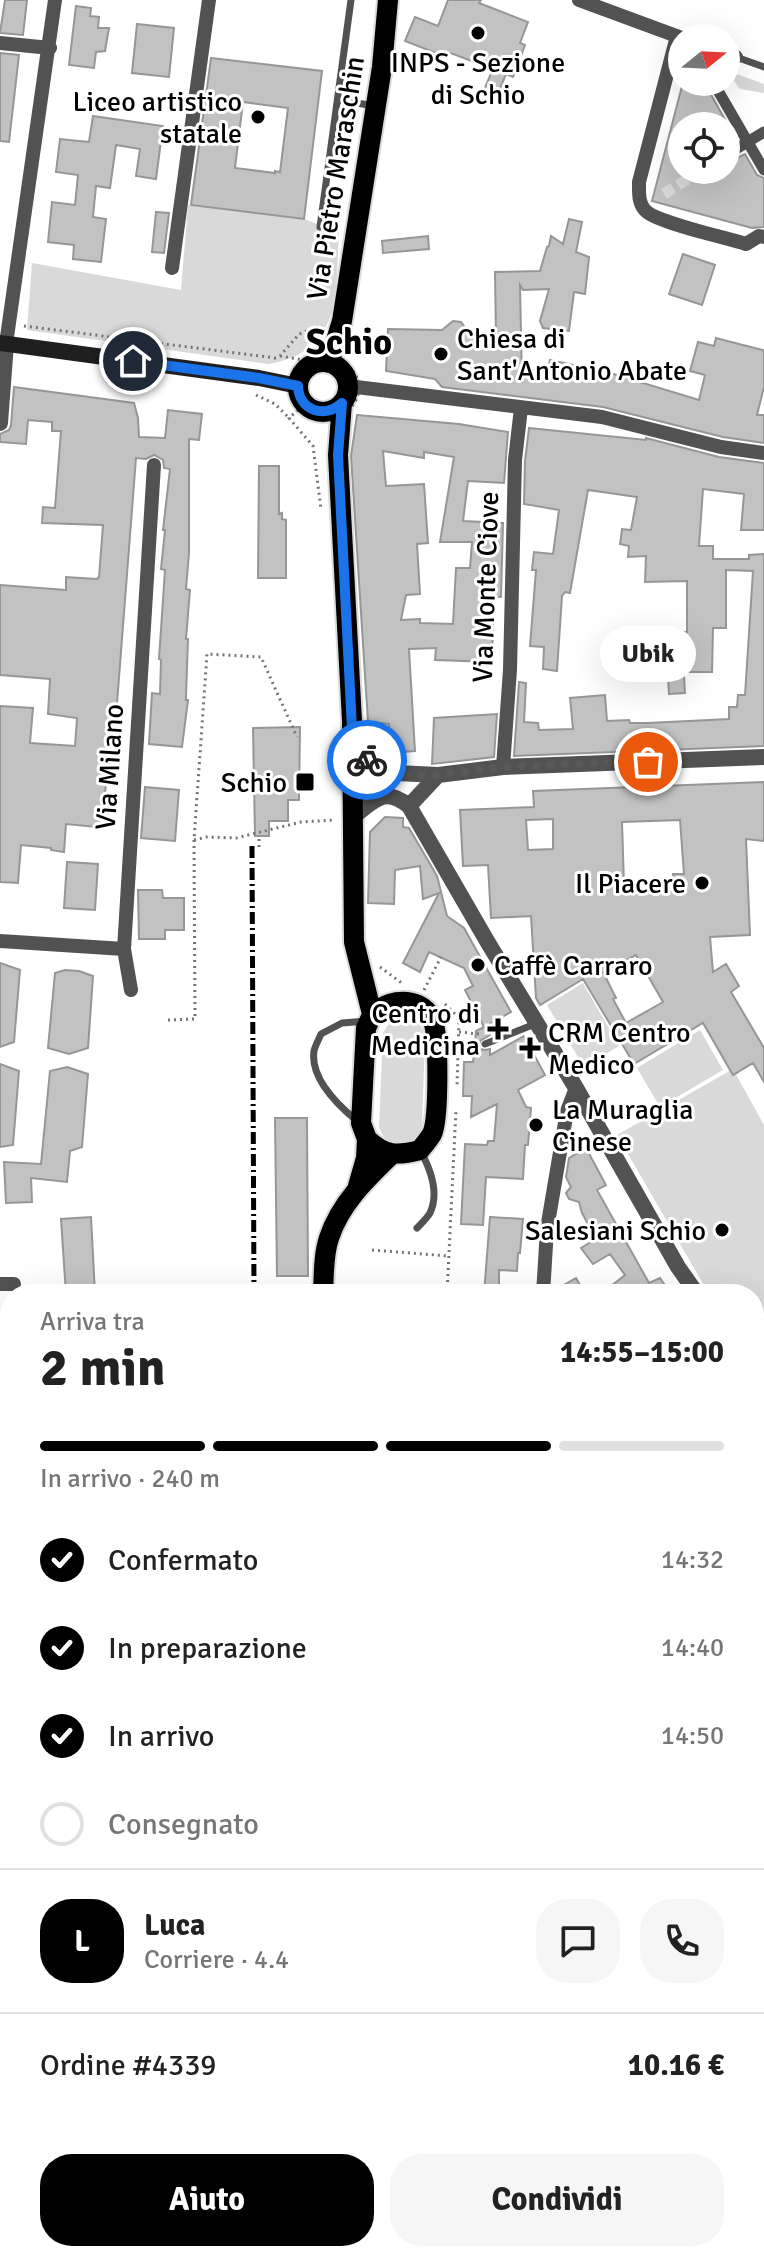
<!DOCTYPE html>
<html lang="it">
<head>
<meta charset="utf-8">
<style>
	:root { --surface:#fff; --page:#f6f6f6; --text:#222; --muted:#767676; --line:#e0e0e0; --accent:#000 }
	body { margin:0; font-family:Signika,sans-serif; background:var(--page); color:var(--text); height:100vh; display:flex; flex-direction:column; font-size:30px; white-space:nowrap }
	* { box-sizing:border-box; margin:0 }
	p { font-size:26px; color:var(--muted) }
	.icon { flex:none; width:44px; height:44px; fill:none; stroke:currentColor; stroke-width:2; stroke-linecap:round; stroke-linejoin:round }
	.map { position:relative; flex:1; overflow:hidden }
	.sheet { position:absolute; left:0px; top:1284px; width:764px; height:978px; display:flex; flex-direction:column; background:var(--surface); border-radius:32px 32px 0 0; box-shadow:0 8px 32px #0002 }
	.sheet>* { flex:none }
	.needle { width:52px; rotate:72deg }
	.controls { position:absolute; left:668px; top:24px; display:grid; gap:16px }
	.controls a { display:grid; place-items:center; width:72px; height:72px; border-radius:50%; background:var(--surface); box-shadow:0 8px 32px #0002; font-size:40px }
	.pin { position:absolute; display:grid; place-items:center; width:68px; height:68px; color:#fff; margin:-34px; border:4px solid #fff; border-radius:50%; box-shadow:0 2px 8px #0007 }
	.courier { position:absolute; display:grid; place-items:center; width:80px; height:80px; margin:-40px; border:6px solid #1a73e8; border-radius:50%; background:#fff; color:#222; box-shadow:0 2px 10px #0007 }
	.bubble { position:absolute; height:56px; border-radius:28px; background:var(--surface); box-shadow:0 8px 32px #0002; font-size:26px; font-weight:700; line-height:56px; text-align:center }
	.headline em { font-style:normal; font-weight:700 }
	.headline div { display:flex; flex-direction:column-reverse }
	.headline { display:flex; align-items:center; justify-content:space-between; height:136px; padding:0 40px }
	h1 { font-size:52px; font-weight:700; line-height:60px }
	.bar { display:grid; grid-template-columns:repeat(4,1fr); gap:12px 8px; align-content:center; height:96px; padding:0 40px }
	.bar i { height:10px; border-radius:6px; background:var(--line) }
	.bar .on { background:var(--accent) }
	.bar p { grid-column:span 4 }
	.line { display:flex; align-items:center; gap:20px; padding:0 40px; border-top:2px solid var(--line) }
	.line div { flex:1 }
	.round { display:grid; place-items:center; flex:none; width:84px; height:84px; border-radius:32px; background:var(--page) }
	ol { padding:0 40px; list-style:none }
	li { display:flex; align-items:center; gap:24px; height:88px }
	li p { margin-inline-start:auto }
	li .icon { padding:8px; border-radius:50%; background:var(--accent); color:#fff; stroke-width:4 }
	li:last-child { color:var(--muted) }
	li i { width:44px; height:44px; border:4px solid var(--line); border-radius:50% }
	.action { display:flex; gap:16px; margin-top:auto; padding:16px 40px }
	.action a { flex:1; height:92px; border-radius:32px; background:var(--accent); color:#fff; font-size:32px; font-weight:700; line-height:92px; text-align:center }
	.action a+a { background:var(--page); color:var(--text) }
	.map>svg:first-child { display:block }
	.green { fill:#d9d9d9 }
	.building { fill:#c2c2c2; stroke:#969696; stroke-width:2; fill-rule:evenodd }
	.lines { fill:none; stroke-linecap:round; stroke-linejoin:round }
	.pedestrian-tunnel { stroke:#d9d9d9; stroke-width:11; stroke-dasharray:11 5.5; stroke-linecap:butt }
	.primary-casing { stroke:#dbdbdb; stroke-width:24 }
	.path { stroke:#747474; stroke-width:3; stroke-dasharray:2 4; stroke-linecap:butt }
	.service { stroke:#525252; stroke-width:7 }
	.pedestrian { stroke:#525252; stroke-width:11 }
	.minor { stroke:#525252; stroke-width:14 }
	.tertiary { stroke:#525252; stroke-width:16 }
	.secondary { stroke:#1f1f1f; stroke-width:16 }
	.primary { stroke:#000; stroke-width:20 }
	.rail { stroke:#000; stroke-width:5; stroke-dasharray:12 4 2 4; stroke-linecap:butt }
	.done { stroke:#595959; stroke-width:8; stroke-dasharray:0 14.4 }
	.route { stroke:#1a73e8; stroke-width:10 }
	.poi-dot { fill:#000; stroke:#fff; stroke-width:3 }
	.labels { text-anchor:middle; stroke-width:6; stroke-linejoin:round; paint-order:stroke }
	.poi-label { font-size:28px; fill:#000; stroke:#fff; text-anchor:end }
	.street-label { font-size:28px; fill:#000; stroke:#fff }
	.district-label { font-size:36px; font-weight:bold; fill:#000; stroke:#fff }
</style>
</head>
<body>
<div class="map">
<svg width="764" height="2261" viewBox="0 0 764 2261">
	<rect width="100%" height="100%" fill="#fff"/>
	<path class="green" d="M726,70l38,14v9l-24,-4z
		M188,205l116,14 35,13c-4,59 5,119 -70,132l-242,-34 5,-67 149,27z
		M583,983l36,63 -35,21 -37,-62z
		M404,1017c13,2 19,9 21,21l-3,88 -3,9 -12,10c-17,-1 -21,-1 -28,-18l4,-94c5,-9 10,-15 21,-16z
		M700,1030l23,40 -63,37 -23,-39z
		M733,1069l31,56v187l-10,5v-23h-45l-92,-159z"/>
	<path class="building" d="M5,0h22l-4,35 -23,-2z
		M448,0h33l-2,3 49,19 -8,21 5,2 -12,32 -7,-3 -9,22 -13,-6 9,-21 -45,-17 -2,5 -41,-16 10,-24 23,9z
		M76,6l15,2 -1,8 9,1 -1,11h11l-4,23 -9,1 -2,16 -25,-3z
		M137,24l37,4 -5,49 -37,-4z
		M0,53l19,2 -10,87 -9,-1z
		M211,58l111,13 -18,148 -113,-14zM243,102l45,6 -8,64 -5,-1v2l-40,-5z
		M705,84l31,55 -10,6v-19h-44v44h44v-7l19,-9 12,21 7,3v49l-12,1 -100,-27 30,-115 15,2z
		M93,116l70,10 -7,53 -20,-3 4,-27 -24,-4 -6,43 -14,-2 -3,31 13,2 -5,43 -28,-3 1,-14 -26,-3 4,-40 23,3 3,-30 -22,-3 4,-33 29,3z
		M156,212l13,1 -5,40 -12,-1z
		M569,219l13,3 -6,30 13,5 -4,37 -11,-2 -5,39 -26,-3 -3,-7 9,-32 -26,1 -3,-5 2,98 4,-13 22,-1 2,-9 60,13 89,27 6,-25 -15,-4 8,-29 16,4 2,-8 19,5 28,7 1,3v34l-7,28h7v28l-41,-6 -120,-30 -161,-20 -7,-8 -49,-8 2,-42 54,1 11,-9 8,1 8,11 27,4 -1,-65 45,-1 7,-24 2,-1 2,-10 12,8z
		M428,236l1,13 -46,4 -1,-12z
		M683,254l32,11 -13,40 -33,-11z
		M14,387l120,16 4,15 1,19 26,1 3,-28 34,4 -3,26 -10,-1v114l-3,36 4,1 -4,49h2l-2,57v4h2l-6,47 -33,-3 3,-51 8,1 1,-34 -2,-1 6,-89 -4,-1 4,-39h-2l7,-61 -6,-1 -1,-8 -9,-5 -8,4 -10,-1 -24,310 -5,-1 -2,28h4l-2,33 -41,-4 -2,28 -13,-2v-2l-30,-3 -3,38 -18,-1v-176l33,2 -3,35 45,3 2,-28 -29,-4 2,-35 -50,-4v-90l66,5v-13l31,2 2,-2 4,-52 -61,-2 1,-16 12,1 6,-77h-9v-9l-24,-2 -2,24 -26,-2v-8l9,-4 2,-5z
		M357,415l102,9 49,8 -4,51 -36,-2 -5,40 40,2 -2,74 -13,-1 -1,29h6l-1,37 -57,-2 1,-12 -27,1 6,102 -25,2 -1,-29 -21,-2 -17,-266zM383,451l41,7v-6l30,5 -14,85h32l-2,26h-14l-3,56 -33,-1v-4l-19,1 5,-25 14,-1 -3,-50 11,-1 -4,-59 -38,2z
		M529,428l117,12v-2l73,19 45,6v67h-23l3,-36 -41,-5 -4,57h14v13h36v-4l15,-1v192l-250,10 5,-74 7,1 -2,39 14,1 1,7 34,-1 -3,-31 35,-3 2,26 22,-1 1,3h18l81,-4v-12h8l1,-12h7l8,-124 -27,-1v58h-13l-1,44h-29v-40h4v-51l-42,1 1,-26 -18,1 1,-11 -9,-2 2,-15 9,1 6,-33 -49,-7 -18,103 -5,-1 -3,4 -5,75 -14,-2 1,-22 -14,-1 6,-76h-4l2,-18 19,2 6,-44 -35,-6 1,-43z
		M259,466h20v48l3,-1v6l4,1v58h-28z
		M653,657l1,16 -30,1v-15z
		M684,676l1,17 -16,1 -1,-17z
		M497,714l-3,43 -62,7 2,-46z
		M300,727l-1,73h-11v21h-19v15h-14l-2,-108z
		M764,782v59l-18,-2 4,96 -40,2 3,35 13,-8 13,22 -8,6 33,56v34l-11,-19 -20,12 -30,-52 -69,41 -51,-85 -43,26 -4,-7 -5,-82 -40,2 -3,-53 -25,1 -3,-56 74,-3 -1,-16zM553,819v30l-25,1 -2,-30zM680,820l4,54h-11l1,7 -50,4 -2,-63zM636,955l27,47 -37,21 -13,-24 3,-1 -13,-26z
		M145,787l34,3 -4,51 -34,-3z
		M385,817l18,1v9l6,1 28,48 10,40 17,12 47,84 -27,15 -19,-37 8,-4 -9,-18 -35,-16 -9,20 -17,-9 36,-70 -16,6 -3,-33 -25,4 -1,34 -26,-1 2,-71z
		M67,862l31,2 -3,46 -31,-2z
		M138,890h24l1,8h21v32h-19v9h-26z
		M0,963l20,7 -6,72 -14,5z
		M65,970l14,1 14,5 -5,72 -19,6 -21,-6 7,-75z
		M490,1024v11l-10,6v8l5,1 5,-1v6l34,-19 21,39 -27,15 8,17 5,1 -3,37h-3l-2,34 -37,-2 -3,48 -22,-1 4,-80 22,1 1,-4h6l3,-37 -26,13 1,-21h-9l1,-34h9l3,-31z
		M0,1064l19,7 -6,74 -13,2z
		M67,1067l21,7 -6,73 -12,4 -3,31 -36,-4 1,24 -26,1 -2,-41 37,2 9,-93z
		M275,1118h32l1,158h-31z
		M586,1148l20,37 -9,5 52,93 11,-5 11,16h-56l-5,-7 15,-12 -15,-21 -17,10 -12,-16 13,-8 -4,-6 3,-1 -11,-20 -3,-11 -10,-3 -3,-6 5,-6 -5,-10 3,-19z
		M91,1217l4,77h-29l-5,-75z
		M490,1217l33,2 -3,34h-2l-1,18 -18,-1v24h-15z
		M576,1278l9,16h-32v-3z"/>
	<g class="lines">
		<path class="pedestrian-tunnel" d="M664,194l38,-24"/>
		<defs>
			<path id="primary" d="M298 387a25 25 0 1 1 50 0a25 25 0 1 1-50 0Z
				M329,363l13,-42 40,-254 6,-67
				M342,403l-4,52 14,266 2,221 18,72
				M358,1186l8,-28 1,-19 -6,-16 5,-95c3,-5 4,-12 9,-16 17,-15 49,-15 58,9 6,16 6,98 -1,113 -3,5 -8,11 -12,16 -23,6 -35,6 -53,-11
				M323,1294c1,-18 0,-38 6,-56 11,-34 37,-59 63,-84
				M615,2252l6,9
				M153,2261l2,-9"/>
		</defs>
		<use href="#primary" class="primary-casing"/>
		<path class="path" d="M24,326l251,32 5,-2 19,-22 23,-9
			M280,356l23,4
			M314,358c13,1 26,2 36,10 15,13 10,38 -8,45 -31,13 -56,-1 -48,-36 1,-6 3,-13 9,-16 1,-1 10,-3 11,-3z
			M256,395l19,9 14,14
			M298,410l-9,8 24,28 8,63
			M194,840l13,-3 29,1 65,-16 34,-2
			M259,847v-12
			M380,967l23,17
			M424,990l17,-33
			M445,1004l14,14 -2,69
			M168,1020l27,-1 -1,-179 13,-186 54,3 36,80
			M459,1032l20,2
			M372,1250l76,6
			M447,1294l9,-184"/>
		<path class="service" d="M736,57l28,10
			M338,100l37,6
			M320,227l31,-227
			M485,1044l50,-20
			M356,1120c-18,-15 -46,-42 -42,-69 1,-5 5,-12 7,-17l21,-11 25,-2
			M417,1228c4,-4 10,-10 13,-15 10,-21 0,-45 -10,-63"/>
		<path class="pedestrian" d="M713,82l51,88
			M726,155l38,-23"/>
		<path class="minor" d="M579,0l103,38
			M677,36l-38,146c0,11 -1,23 8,30 13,11 80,26 99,32l13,-8 5,1
			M0,43l50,5
			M726,54l10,3
			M172,268l37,-268
			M6,344l49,-344
			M348,386l254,31 119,30 43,6
			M503,767l7,-97 5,-210 6,-52
			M0,941l124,8 30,-484
			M124,949l7,41
			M0,1284h14
			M543,1294l4,-65 20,-118 9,-23
			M754,1641l10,6
			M754,1790l10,5
			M0,1809h10
			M754,1906l10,-16
			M0,2013l10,2
			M372,2261l16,-9"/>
		<path class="tertiary" d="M0,423l6,-79
			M353,748l19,16 24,9 42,2 65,-8 261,-10
			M409,806l29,-31
			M353,817c22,-17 31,-31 56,-11l78,135 89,147 102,179 19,27
			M754,1375l10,15
			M0,2096l10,21
			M75,2252l4,9"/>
		<path class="secondary" d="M0,343l259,35 39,8"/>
		<use href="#primary" class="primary"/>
		<path class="rail" d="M252,846l2,448
			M584,2252l6,9"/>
	</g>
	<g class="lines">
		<path class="done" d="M367,760c36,28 98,9 139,7 47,-3 94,-4 142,-5"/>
		<path class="route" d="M133,361l126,17 39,8c1,25 27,33 44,17l-4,52 15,293 14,12"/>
	</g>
	<g class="poi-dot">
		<circle cx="478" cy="33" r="8"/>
		<circle cx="258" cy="117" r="8"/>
		<circle cx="441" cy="354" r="8"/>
		<rect x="295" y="772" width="20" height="20" rx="4"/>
		<circle cx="702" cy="883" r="8"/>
		<circle cx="478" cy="965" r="8"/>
		<path d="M494 1017h8v8h8v8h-8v8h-8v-8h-8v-8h8z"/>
		<path d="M526 1036h8v8h8v8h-8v8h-8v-8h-8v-8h8z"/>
		<circle cx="536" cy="1125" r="8"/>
		<circle cx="722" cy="1230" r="8"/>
	</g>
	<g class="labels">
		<g class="poi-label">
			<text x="478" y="72" text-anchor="middle">INPS - Sezione<tspan x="478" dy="32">di Schio</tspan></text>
			<text x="242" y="111">Liceo artistico<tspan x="242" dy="32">statale</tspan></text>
			<text x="457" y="348" text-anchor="start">Chiesa di<tspan x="457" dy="32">Sant'Antonio Abate</tspan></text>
			<text x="287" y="792">Schio</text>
			<text x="686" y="893">Il Piacere</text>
			<text x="494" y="975" text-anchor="start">Caffè Carraro</text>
			<text x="480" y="1023">Centro di<tspan x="480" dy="32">Medicina</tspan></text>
			<text x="548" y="1042" text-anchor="start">CRM Centro<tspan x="548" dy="32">Medico</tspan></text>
			<text x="552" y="1119" text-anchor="start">La Muraglia<tspan x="552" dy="32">Cinese</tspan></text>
			<text x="706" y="1240">Salesiani Schio</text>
		</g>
		<g class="street-label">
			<text transform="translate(335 178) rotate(-81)" y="10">Via Pietro Maraschin</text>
			<text transform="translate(485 587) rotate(-88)" y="10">Via Monte Ciove</text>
			<text transform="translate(109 767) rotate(-86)" y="10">Via Milano</text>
		</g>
		<g class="district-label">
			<text x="349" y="354">Schio</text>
		</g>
	</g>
</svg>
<div class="controls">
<a><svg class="needle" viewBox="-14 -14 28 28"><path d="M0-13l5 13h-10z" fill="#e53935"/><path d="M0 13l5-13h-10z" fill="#767676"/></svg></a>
<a><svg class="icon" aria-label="locate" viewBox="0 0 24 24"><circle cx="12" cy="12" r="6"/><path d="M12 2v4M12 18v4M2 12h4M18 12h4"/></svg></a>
</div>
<div class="pin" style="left:648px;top:762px;background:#ea580c"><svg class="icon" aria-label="bag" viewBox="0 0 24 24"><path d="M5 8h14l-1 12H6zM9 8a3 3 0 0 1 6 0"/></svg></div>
<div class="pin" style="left:133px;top:361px;background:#1f2937"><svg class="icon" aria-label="home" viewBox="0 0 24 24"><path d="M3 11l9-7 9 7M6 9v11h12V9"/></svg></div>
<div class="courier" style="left:367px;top:760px"><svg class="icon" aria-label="bike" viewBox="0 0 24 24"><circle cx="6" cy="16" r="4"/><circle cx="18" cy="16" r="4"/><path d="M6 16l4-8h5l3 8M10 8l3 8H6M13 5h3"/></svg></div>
<div class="bubble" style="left:600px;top:626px;width:96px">Ubik</div>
<section class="sheet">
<div class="headline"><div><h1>2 min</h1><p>Arriva tra</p></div><em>14:55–15:00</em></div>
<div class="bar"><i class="on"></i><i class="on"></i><i class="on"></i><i></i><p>In arrivo · 240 m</p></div>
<ol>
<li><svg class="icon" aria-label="check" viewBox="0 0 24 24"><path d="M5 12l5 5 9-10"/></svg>Confermato<p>14:32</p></li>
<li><svg class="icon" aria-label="check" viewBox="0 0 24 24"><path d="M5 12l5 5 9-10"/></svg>In preparazione<p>14:40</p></li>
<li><svg class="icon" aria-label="check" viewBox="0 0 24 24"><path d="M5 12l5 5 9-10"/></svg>In arrivo<p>14:50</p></li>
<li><i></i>Consegnato</li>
</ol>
<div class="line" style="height:144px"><b class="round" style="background:var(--accent);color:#fff">L</b><div><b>Luca</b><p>Corriere · 4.4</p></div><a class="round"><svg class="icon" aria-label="chat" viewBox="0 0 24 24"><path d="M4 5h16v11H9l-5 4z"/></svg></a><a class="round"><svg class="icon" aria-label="phone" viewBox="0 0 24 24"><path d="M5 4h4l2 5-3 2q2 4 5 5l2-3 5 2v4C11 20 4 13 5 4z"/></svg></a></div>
<div class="line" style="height:104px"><div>Ordine #4339</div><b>10.16 €</b></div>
<div class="action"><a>Aiuto</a><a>Condividi</a></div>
</section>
</div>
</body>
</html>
